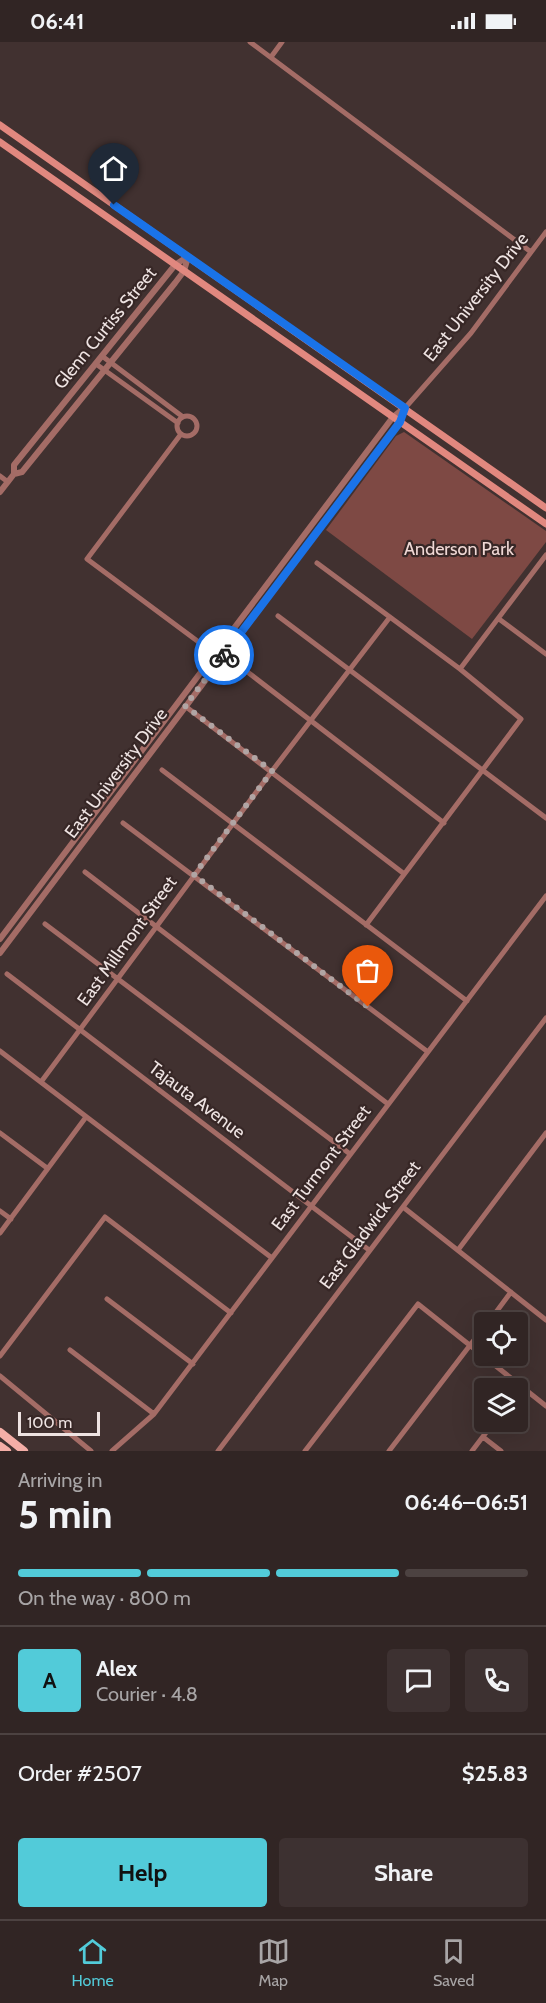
<!DOCTYPE html>
<html lang="en">
<head>
<meta charset="utf-8">
<style>
	:root { --surface:#312524; --page:#3d3131; --text:#f1f3f6; --muted:#a8a5a6; --line:#4c4241; --accent:#52cbd9 }
	body { margin:0; font-family:Cabin,sans-serif; background:var(--page); color:var(--text); height:100vh; display:flex; flex-direction:column; font-size:22px; white-space:nowrap }
	* { box-sizing:border-box; margin:0 }
	p { font-size:20px; color:var(--muted) }
	.icon { flex:none; width:33px; height:33px; fill:none; stroke:currentColor; stroke-width:2; stroke-linecap:round; stroke-linejoin:round }
	.map { position:relative; height:1409px; overflow:hidden }
	.side { display:flex; flex-direction:column; background:var(--surface); flex:1 }
	.side>* { flex:none }
	.buttons { position:absolute; left:474px; top:1270px; display:grid; gap:12px }
	.buttons a { display:grid; place-items:center; width:54px; height:54px; border-radius:6px; background:var(--surface); box-shadow:0 6px 24px #0002,0 0 0 2px var(--line); font-size:30px }
	.scale { position:absolute; left:18px; bottom:15px; width:82px; box-sizing:border-box; padding-left:6px; border:3px solid #eee3e2; border-top:0; font-size:16px; line-height:21px; white-space:nowrap; color:#eee3e2; -webkit-text-stroke:4px #372726; paint-order:stroke }
	.pin { position:absolute; display:grid; place-items:center; width:51px; height:51px; color:#fff; margin:-62px -26px; border-radius:50% 50% 50% 0; rotate:-45deg; box-shadow:0 0 6px #0007 }
	.pin .icon { rotate:45deg }
	.courier { position:absolute; display:grid; place-items:center; width:60px; height:60px; margin:-30px; border:4px solid #1a73e8; border-radius:50%; background:#fff; color:#222; box-shadow:0 2px 8px #0007 }
	.headline em { font-style:normal; font-weight:700 }
	.headline div { display:flex; flex-direction:column-reverse }
	.headline { display:flex; align-items:center; justify-content:space-between; height:102px; padding:0 18px }
	h1 { font-size:39px; font-weight:700; line-height:45px }
	.bar { display:grid; grid-template-columns:repeat(4,1fr); gap:9px 6px; align-content:center; height:72px; padding:0 18px }
	.bar i { height:8px; border-radius:4px; background:var(--line) }
	.bar .on { background:var(--accent) }
	.bar p { grid-column:span 4 }
	.line { display:flex; align-items:center; gap:15px; padding:0 18px; border-top:2px solid var(--line) }
	.line div { flex:1 }
	.round { display:grid; place-items:center; flex:none; width:63px; height:63px; border-radius:6px; background:var(--page) }
	.action { display:flex; gap:12px; margin-top:auto; padding:12px 18px }
	.action a { flex:1; height:69px; border-radius:6px; background:var(--accent); color:#111; font-size:24px; font-weight:700; line-height:69px; text-align:center }
	.action a+a { background:var(--page); color:var(--text) }
	.status { display:flex; justify-content:space-between; align-items:center; height:42px; padding:0 30px; background:var(--surface); direction:ltr }
	.status svg { height:16px; fill:currentColor }
	.dock { display:flex; justify-content:space-around; align-items:center; height:84px; border-top:2px solid var(--line); background:var(--surface); font-size:16px; color:var(--muted) }
	.dock a { display:grid; justify-items:center; gap:3px }
	.dock .on { color:var(--accent) }
	.map>svg:first-child { display:block }
	.green { fill:#7e4944 }
	.lines { fill:none; stroke-linecap:round; stroke-linejoin:round }
	.minor { stroke:#a46c66; stroke-width:5 }
	.tertiary { stroke:#a46c66; stroke-width:6 }
	.secondary { stroke:#e1887f; stroke-width:7 }
	.primary { stroke:#f4aea7; stroke-width:8 }
	.done { stroke:#b1a5a4; stroke-width:6; stroke-dasharray:0 10.8 }
	.route { stroke:#1a73e8; stroke-width:8 }
	.labels { text-anchor:middle; stroke-width:4.5; stroke-linejoin:round; paint-order:stroke }
	.street-label { font-size:18px; fill:#eee3e2; stroke:#372726 }
	.park-label { font-size:18px; fill:#f0d8d5; stroke:#372726 }
</style>
</head>
<body>
<div class="status"><b>06:41</b><svg viewBox="0 0 49 12"><path d="M0 12V9h3v3zM5 12V6h3v6zM10 12V3h3v9zM15 12V0h3v12zM26 1h20v11H26zM47 4h2v5h-2z"/></svg></div>
<div class="map">
<svg width="546" height="1409" viewBox="0 0 546 1409">
	<rect width="100%" height="100%" fill="#413130"/>
	<path class="green" d="M404,390l142,99v11l-74,97 -146,-109 70,-94z"/>
	<g class="lines">
		<path class="minor" d="M250,0l281,210
			M271,15l11,-15
			M102,314l81,61
			M96,322l82,59
			M405,366l66,-75 75,-101
			M177 384a10 10 0 1 1 20 0a10 10 0 1 1-20 0Z
			M181,392l-94,125 113,84
			M0,434l8,6
			M317,521l143,106 61,50 -155,206
			M278,574l268,202
			M499,577l47,35
			M241,625l203,156
			M460,627l86,-114
			M185,664l218,167
			M162,728l305,231
			M123,781l305,229
			M85,830l303,232
			M45,882l305,230
			M7,932l362,276
			M0,1009l272,207
			M41,1040l231,-311 118,-154
			M0,1091l47,35
			M403,1165l143,113
			M0,1169l11,8
			M0,1191l86,-116
			M458,1208l88,-117
			M107,1257l86,65
			M488,1281l23,-31
			M70,1308l84,64
			M0,1314l105,-139 126,96
			M0,1334l91,75
			M483,1395l18,14
			M112,1409l42,-37 392,-518
			M218,1409l328,-433
			M305,1409l113,-147 128,102
			M389,1409l95,-124
			M472,1409l22,-29"/>
		<path class="tertiary" d="M14,432v-9l161,-200 12,-8
			M0,450l14,-18 8,-2 153,-189 9,-12 4,-14
			M0,897l393,-522 11,-9
			M0,911l400,-531 5,-14"/>
		<path class="secondary" d="M0,83l546,383
			M0,100l546,382"/>
		<path class="primary" d="M0,1390l24,19
			M0,1404l7,5"/>
	</g>
	<g class="lines">
		<path class="done" d="M224,613l-39,51 87,65 -78,104 174,132"/>
		<path class="route" d="M114,163l291,203 -5,14 -176,233"/>
	</g>
	<g class="labels">
		<g class="street-label">
			<text transform="translate(476 255) rotate(-52)" y="6">East University Drive</text>
			<text transform="translate(105 286) rotate(-51)" y="6">Glenn Curtiss Street</text>
			<text transform="translate(116 731) rotate(-53)" y="6">East University Drive</text>
			<text transform="translate(127 899) rotate(-54)" y="6">East Millmont Street</text>
			<text transform="translate(197 1058) rotate(37)" y="6">Tajauta Avenue</text>
			<text transform="translate(321 1126) rotate(-53)" y="6">East Turmont Street</text>
			<text transform="translate(370 1183) rotate(-53)" y="6">East Gladwick Street</text>
		</g>
		<g class="park-label">
			<text x="459" y="513">Anderson Park</text>
		</g>
	</g>
</svg>
<div class="buttons">
<a><svg class="icon" aria-label="locate" viewBox="0 0 24 24"><circle cx="12" cy="12" r="6"/><path d="M12 2v4M12 18v4M2 12h4M18 12h4"/></svg></a>
<a><svg class="icon" aria-label="layers" viewBox="0 0 24 24"><path d="M12 4l9 5-9 5-9-5zM3 14l9 5 9-5"/></svg></a>
</div>
<div class="scale">100 m</div>
<div class="pin" style="left:368px;top:965px;background:#ea580c"><svg class="icon" aria-label="bag" viewBox="0 0 24 24"><path d="M5 8h14l-1 12H6zM9 8a3 3 0 0 1 6 0"/></svg></div>
<div class="pin" style="left:114px;top:163px;background:#1f2937"><svg class="icon" aria-label="home" viewBox="0 0 24 24"><path d="M3 11l9-7 9 7M6 9v11h12V9"/></svg></div>
<div class="courier" style="left:224px;top:613px"><svg class="icon" aria-label="bike" viewBox="0 0 24 24"><circle cx="6" cy="16" r="4"/><circle cx="18" cy="16" r="4"/><path d="M6 16l4-8h5l3 8M10 8l3 8H6M13 5h3"/></svg></div>
</div>
<section class="side">
<div class="headline"><div><h1>5 min</h1><p>Arriving in</p></div><em>06:46–06:51</em></div>
<div class="bar"><i class="on"></i><i class="on"></i><i class="on"></i><i></i><p>On the way · 800 m</p></div>
<div class="line" style="height:108px"><b class="round" style="background:var(--accent);color:#111">A</b><div><b>Alex</b><p>Courier · 4.8</p></div><a class="round"><svg class="icon" aria-label="chat" viewBox="0 0 24 24"><path d="M4 5h16v11H9l-5 4z"/></svg></a><a class="round"><svg class="icon" aria-label="phone" viewBox="0 0 24 24"><path d="M5 4h4l2 5-3 2q2 4 5 5l2-3 5 2v4C11 20 4 13 5 4z"/></svg></a></div>
<div class="line" style="height:78px"><div>Order #2507</div><b>$25.83</b></div>
<div class="action"><a>Help</a><a>Share</a></div>
</section>
<nav class="dock">
<a class="on"><svg class="icon" aria-label="home" viewBox="0 0 24 24"><path d="M3 11l9-7 9 7M6 9v11h12V9"/></svg>Home</a>
<a><svg class="icon" aria-label="map" viewBox="0 0 24 24"><path d="M3 6l6-2 6 2 6-2v14l-6 2-6-2-6 2zM9 4v14M15 6v14"/></svg>Map</a>
<a><svg class="icon" aria-label="saved" viewBox="0 0 24 24"><path d="M7 4h10v16l-5-4-5 4z"/></svg>Saved</a>
</nav>
</body>
</html>
